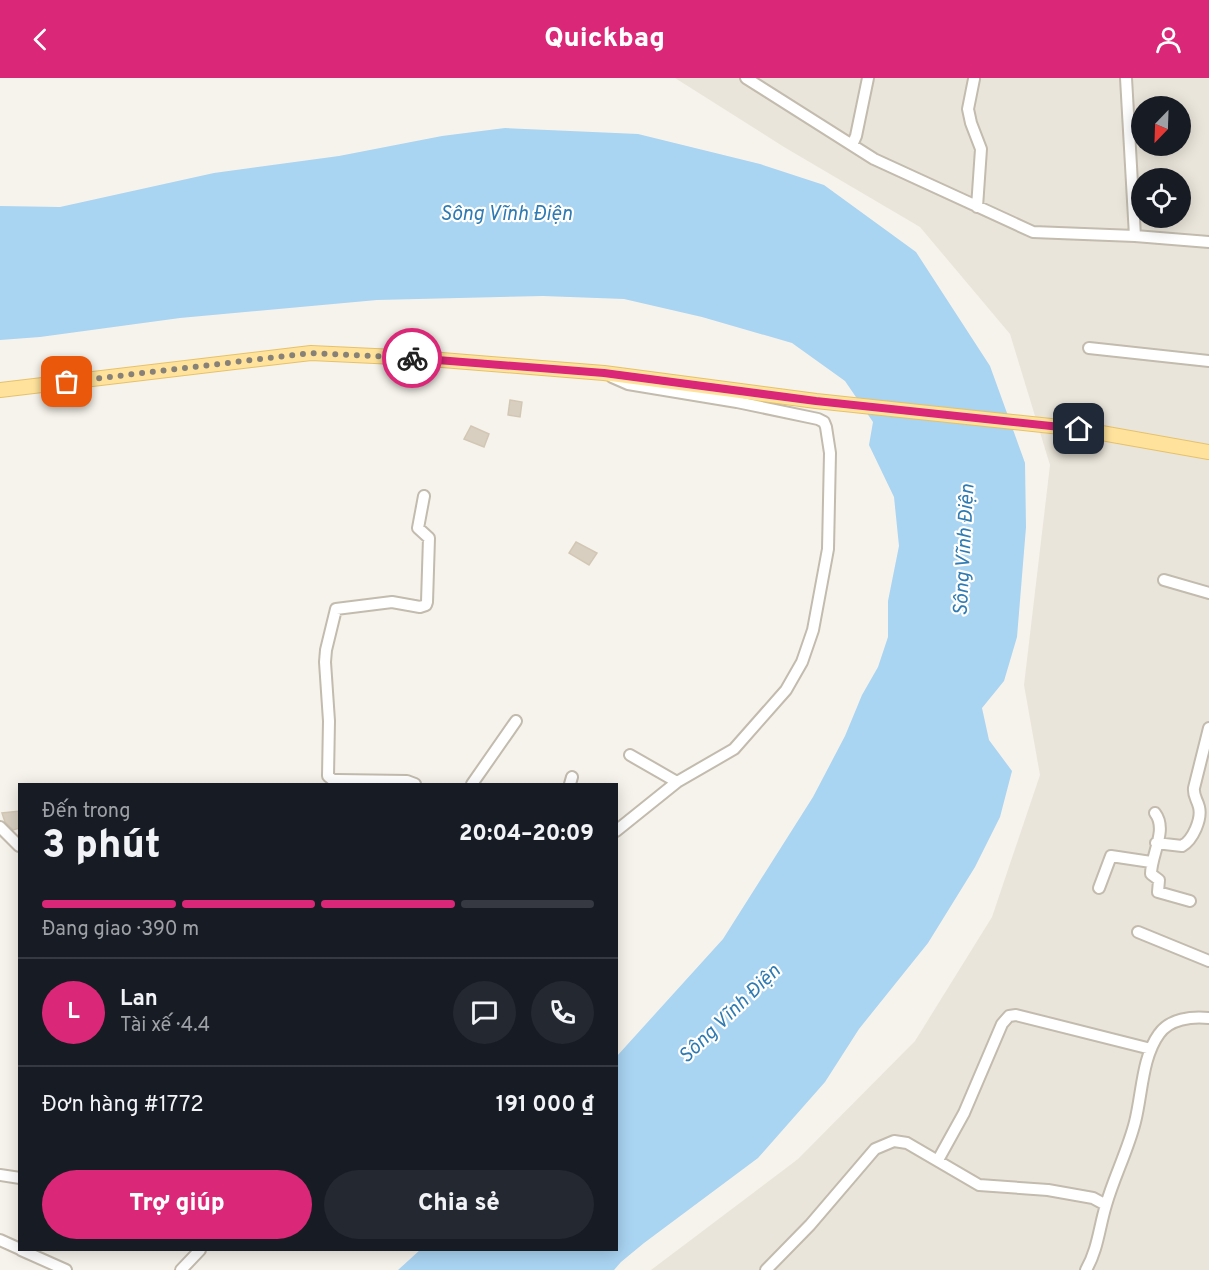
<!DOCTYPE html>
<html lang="vi">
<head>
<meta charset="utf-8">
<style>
	:root { --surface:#171b24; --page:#242831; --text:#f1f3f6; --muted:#9ea1a6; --line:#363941; --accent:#db2777 }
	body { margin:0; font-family:Overpass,sans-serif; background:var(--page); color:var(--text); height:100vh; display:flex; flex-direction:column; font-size:22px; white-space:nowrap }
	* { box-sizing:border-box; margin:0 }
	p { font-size:20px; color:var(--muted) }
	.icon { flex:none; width:33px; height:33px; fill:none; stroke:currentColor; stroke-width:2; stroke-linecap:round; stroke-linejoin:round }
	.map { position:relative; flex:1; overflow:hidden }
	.drawer { position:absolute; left:18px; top:705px; width:600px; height:468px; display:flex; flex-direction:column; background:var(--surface); border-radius:0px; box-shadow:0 3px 15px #0003 }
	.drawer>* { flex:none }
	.needle { width:39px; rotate:203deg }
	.controls { position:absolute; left:1131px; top:18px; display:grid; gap:12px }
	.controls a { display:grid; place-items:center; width:60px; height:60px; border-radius:50%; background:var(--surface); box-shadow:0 3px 15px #0003; font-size:30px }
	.pin { position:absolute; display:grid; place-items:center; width:51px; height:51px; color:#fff; margin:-26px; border-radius:12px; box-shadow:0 3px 9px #0006 }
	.courier { position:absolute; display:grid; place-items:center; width:60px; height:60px; margin:-30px; border:4px solid #db2777; border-radius:50%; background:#fff; color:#222; box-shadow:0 2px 8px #0007 }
	.head em { font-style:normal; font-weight:800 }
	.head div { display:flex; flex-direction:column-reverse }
	.head { display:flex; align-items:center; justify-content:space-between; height:102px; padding:0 24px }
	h1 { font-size:39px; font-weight:800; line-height:45px }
	.bar { display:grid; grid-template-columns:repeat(4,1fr); gap:9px 6px; align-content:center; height:72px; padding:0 24px }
	.bar i { height:8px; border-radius:4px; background:var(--line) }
	.bar .active { background:var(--accent) }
	.bar p { grid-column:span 4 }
	.line { display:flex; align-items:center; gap:15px; padding:0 24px; border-top:2px solid var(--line) }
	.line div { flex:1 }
	.round { display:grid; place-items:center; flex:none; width:63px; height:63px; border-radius:32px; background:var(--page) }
	.button { display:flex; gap:12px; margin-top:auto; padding:12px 24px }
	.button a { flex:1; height:69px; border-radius:36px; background:var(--accent); color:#fff; font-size:24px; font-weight:800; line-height:69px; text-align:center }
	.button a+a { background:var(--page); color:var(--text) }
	header { display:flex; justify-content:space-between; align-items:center; height:78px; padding:0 24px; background:var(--accent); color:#fff; font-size:27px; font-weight:800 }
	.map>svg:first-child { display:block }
	.residential { fill:#eae5da; fill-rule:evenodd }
	.water { fill:#a9d4f2 }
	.building { fill:#d8cfc1; stroke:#d3c7b4; stroke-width:1.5 }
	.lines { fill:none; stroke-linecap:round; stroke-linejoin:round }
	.minor-casing { stroke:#c2bbae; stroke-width:14 }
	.major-casing { stroke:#e6c16a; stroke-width:16 }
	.minor { stroke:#fff; stroke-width:10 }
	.major { stroke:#ffe39c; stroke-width:14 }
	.done { stroke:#878178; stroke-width:6; stroke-dasharray:0 10.8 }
	.route { stroke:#db2777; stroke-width:8 }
	.labels { text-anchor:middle; stroke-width:4.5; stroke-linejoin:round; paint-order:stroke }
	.water-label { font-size:20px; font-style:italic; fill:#2e7ab2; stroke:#fff }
</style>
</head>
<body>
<header><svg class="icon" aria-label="back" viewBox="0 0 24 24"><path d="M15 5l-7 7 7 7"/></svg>Quickbag<svg class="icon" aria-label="person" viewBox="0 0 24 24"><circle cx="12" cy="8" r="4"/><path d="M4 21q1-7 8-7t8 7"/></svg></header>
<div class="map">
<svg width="1209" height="1192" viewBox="0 0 1209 1192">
	<rect width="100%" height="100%" fill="#f6f3ec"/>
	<path class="residential" d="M675,0h534v1192h-558l147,-111 117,-118 77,-124 48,-142 -16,-90 26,-220 -40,-131 -90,-107 -136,-80zM1142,28h38v40h-38zM1142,100h38v40h-38z"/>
	<path class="water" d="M505,50l133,6 122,30 64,21 92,67 74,114 35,97 1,64 -9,110 -13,44 -22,27 7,32 23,31 -12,46 -25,50 -47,76 -69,86 -34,53 -67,76 -114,85 -23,19 -7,8h-216l22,-20h196l1,-194 106,-117 90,-142 32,-61 17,-41 16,-28 10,-30v-36l11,-55 -5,-49 -25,-52 4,-23 -28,-41 -53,-38 -90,-26 -78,-18 -81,-3 -166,4 -197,18 -140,19 -40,3v-134l60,1 154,-34 125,-17 103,-20z"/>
	<path class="building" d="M510,322l12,2 -2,15 -12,-2z
		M471,348l18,8 -5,13 -20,-8z
		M576,464l21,11 -8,12 -20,-12z
		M20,733v17l-7,2 -8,-8 -3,-9z"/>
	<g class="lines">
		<defs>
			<path id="minor" d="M746,0l128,81 159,73 102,4 74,6
				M1126,0l9,158
				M974,1l-6,30 3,14 10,26 -4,58
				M852,67l4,-9 12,-58
				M1089,270l120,13
				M612,299l16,7 109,18 81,17 6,3 2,5 4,26 -2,96 -15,81 -11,32 -16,28 -52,59 -57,33 -61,49
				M1164,502l45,13
				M630,677l47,27
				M415,706l-8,-3 -69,-1h-5l-5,-4 1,-55 -4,-59 1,-12 10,-41 56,-7 28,5 6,-2 1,-3 2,-64 -11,-10 6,-32
				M472,706l44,-63
				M570,706l2,-7
				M1155,735c13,17 -4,41 -4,61l8,6 -1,12 32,9
				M0,749l19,19
				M1156,765l26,3c11,-6 20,-27 17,-39 -2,-8 -6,-11 -5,-19l15,-60
				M1099,810l12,-32 40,6
				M1138,854l71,29
				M938,1082l26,-47 38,-89 7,-8 7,-1 135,34
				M0,1097l20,3
				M0,1162l20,9
				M21,1172l45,20
				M181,1192l19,-20
				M766,1192l44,-45 65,-76 19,-8 13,2 72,42 69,5 45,8 13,7
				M1086,1192c12,-21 13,-42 20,-65 8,-28 22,-55 29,-83 7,-27 7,-65 24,-88 10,-15 33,-18 50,-16"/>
			<path id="major" d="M0,312l311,-37 106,5 187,15 212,28 263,28 130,23"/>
		</defs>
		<use href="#minor" class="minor-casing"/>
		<use href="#major" class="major-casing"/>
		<use href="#minor" class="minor"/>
		<use href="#major" class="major"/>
	</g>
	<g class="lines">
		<path class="done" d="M67,304l244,-29 101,5"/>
		<path class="route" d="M412,280l192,15 212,28 263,28"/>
	</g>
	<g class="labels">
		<g class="water-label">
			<text x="506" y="142">Sông Vĩnh Điện</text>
			<text transform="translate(963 472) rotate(-87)" y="7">Sông Vĩnh Điện</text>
			<text transform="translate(729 935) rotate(-44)" y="7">Sông Vĩnh Điện</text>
		</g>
	</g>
</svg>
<div class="controls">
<a><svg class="needle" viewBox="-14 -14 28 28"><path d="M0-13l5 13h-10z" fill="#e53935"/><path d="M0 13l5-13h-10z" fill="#9ea1a6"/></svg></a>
<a><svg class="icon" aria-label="locate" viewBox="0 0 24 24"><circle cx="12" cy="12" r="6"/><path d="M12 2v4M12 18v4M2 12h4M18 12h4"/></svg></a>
</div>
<div class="pin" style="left:67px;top:304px;background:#ea580c"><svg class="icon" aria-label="bag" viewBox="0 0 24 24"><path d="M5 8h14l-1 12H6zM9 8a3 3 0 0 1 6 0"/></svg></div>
<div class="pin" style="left:1079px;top:351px;background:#1f2937"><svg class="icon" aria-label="home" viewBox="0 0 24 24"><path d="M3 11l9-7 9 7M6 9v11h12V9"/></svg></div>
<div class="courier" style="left:412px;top:280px"><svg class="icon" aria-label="bike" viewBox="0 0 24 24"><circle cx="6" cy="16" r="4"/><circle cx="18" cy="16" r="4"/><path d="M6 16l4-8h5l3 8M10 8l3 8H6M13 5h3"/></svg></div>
<section class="drawer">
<div class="head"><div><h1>3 phút</h1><p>Đến trong</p></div><em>20:04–20:09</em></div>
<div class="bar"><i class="active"></i><i class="active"></i><i class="active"></i><i></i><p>Đang giao · 390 m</p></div>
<div class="line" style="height:108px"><b class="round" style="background:var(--accent);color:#fff">L</b><div><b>Lan</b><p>Tài xế · 4.4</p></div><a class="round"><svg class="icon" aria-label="chat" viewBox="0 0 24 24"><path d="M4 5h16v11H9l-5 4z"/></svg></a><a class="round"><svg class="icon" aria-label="phone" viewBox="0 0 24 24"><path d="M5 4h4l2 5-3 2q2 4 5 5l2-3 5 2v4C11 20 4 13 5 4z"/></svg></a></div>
<div class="line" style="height:78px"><div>Đơn hàng #1772</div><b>191 000 ₫</b></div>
<div class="button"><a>Trợ giúp</a><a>Chia sẻ</a></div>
</section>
</div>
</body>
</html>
